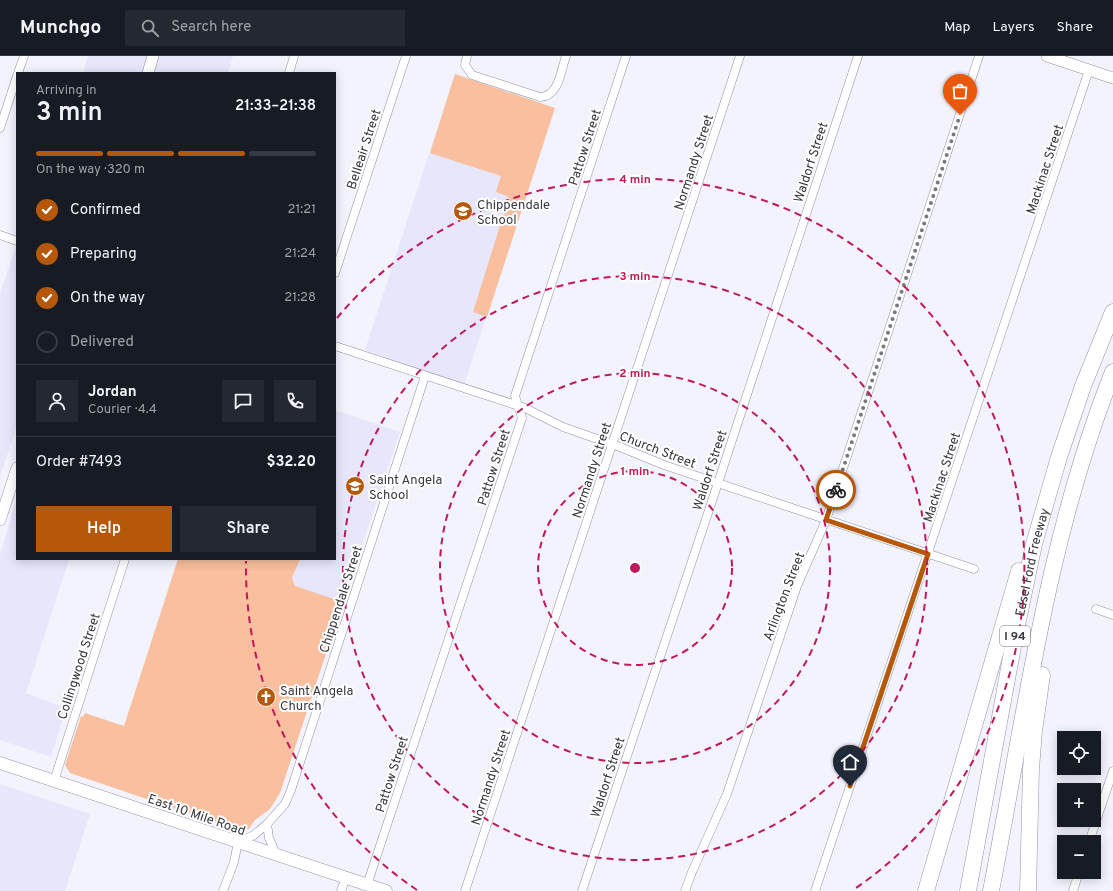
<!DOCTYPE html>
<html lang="en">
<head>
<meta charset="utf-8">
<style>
	:root { --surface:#171b24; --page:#242831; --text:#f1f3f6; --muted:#9ea1a6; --line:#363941; --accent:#b65809 }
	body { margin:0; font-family:Overpass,sans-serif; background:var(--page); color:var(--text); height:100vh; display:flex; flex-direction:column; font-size:15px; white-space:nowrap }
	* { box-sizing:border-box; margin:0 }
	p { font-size:13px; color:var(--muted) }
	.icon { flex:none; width:22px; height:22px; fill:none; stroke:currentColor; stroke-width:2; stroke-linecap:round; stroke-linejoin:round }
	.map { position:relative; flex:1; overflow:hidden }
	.side { position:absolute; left:16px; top:16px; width:320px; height:488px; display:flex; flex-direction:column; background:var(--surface); border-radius:0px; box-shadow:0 2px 10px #0003 }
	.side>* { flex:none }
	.controls { position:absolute; left:1057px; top:675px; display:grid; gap:8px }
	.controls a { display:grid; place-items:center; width:44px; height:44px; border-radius:0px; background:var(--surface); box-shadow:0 2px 10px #0003; font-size:20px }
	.pin { position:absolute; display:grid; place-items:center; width:34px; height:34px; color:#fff; margin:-41px -17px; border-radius:50% 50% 50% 0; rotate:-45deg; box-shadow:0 0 4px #0007 }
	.pin .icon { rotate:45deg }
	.courier { position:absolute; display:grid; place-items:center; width:40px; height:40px; margin:-20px; border:3px solid #b65809; border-radius:50%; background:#fff; color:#222; box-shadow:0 1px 5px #0007 }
	.headline em { font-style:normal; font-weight:600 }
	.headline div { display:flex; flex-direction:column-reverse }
	.headline { display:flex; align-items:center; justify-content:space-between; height:68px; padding:0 20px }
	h1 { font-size:26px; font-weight:600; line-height:30px }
	.bar { display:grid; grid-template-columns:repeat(4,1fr); gap:6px 4px; align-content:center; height:48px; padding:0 20px }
	.bar i { height:5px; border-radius:3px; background:var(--line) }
	.bar .active { background:var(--accent) }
	.bar p { grid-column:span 4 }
	.line { display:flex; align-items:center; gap:10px; padding:0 20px; border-top:1px solid var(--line) }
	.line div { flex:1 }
	.round { display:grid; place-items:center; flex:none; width:42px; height:42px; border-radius:0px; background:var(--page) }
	ol { padding:0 20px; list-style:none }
	li { display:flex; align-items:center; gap:12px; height:44px }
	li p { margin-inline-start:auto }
	li .icon { padding:4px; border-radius:50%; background:var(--accent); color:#fff; stroke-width:4 }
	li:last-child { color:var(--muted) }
	li i { width:22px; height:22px; border:2px solid var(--line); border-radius:50% }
	.primary-button { display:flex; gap:8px; margin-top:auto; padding:8px 20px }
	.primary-button a { flex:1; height:46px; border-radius:0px; background:var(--accent); color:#fff; font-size:16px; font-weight:600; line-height:46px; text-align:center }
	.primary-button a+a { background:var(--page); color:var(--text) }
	header { display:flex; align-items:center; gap:24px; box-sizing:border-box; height:56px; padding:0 20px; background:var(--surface); border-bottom:1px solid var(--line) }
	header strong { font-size:19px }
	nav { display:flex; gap:22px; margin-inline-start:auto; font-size:14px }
	.search { width:280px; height:36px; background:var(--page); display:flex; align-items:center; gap:10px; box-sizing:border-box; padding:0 14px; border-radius:0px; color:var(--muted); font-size:15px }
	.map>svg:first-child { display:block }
	.built { fill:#e7e6fb }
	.green { fill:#f9bf9e }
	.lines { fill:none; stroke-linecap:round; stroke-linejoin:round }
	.minor-casing { stroke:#9291a9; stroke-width:9 }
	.tertiary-casing { stroke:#9291a9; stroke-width:12 }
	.secondary-casing { stroke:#9291a9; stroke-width:13 }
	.motorway-casing { stroke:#9291a9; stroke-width:17 }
	.minor { stroke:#fff; stroke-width:8 }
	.tertiary { stroke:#fff; stroke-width:11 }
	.secondary { stroke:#fff; stroke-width:12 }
	.motorway { stroke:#fff; stroke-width:16 }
	.done { stroke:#787882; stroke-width:4; stroke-dasharray:0 7.2 }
	.route { stroke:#b65809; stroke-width:5 }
	.ring { fill:none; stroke:#c2185b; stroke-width:2; stroke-dasharray:7 5 }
	.labels { text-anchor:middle; stroke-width:4; stroke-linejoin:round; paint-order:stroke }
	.shield { fill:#fff; stroke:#727279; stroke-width:1 }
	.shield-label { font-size:12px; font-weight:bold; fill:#363640 }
	.street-label { font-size:13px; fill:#363640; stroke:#fff }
	.poi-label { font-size:13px; fill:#363640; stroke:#fff; text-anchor:start }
	.centre { fill:#c2185b; stroke:#fff; stroke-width:2 }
	.ring-label { font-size:12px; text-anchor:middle; font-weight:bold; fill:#c2185b; stroke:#fff; stroke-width:4; stroke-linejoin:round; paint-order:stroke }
</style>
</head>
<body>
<header>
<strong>Munchgo</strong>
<div class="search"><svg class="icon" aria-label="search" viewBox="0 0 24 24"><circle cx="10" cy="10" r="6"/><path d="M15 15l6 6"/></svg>Search here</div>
<nav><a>Map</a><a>Layers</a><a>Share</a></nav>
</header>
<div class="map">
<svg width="1113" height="835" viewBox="0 0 1113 835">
	<rect width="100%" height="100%" fill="#f3f3fe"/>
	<path class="built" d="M88,0h145l-5,17h-145z
		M455,18l100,34 -91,277 -99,-35z
		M15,193h2v176l-17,52v-183z
		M335,354l65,22 -57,170 -48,-16 -3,-8 8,-19h35z
		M17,443v60h52l-43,134 40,15 -15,49 -51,-17v-187z
		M0,728l90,30 -25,77h-65z"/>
	<path class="green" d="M455,18l100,34 -68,209 -14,-5 36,-115 -13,-5 5,-16 -71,-23z
		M178,503h122l-8,19 3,8 48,16 -63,191 -10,16 -15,11 -6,9h-14l-165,-56 -5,-8 16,-49 2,1 2,-4 39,13z"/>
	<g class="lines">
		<defs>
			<path id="minor" d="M467,0l-2,9 7,10 68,22c19,0 21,-27 26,-41
				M18,17l6,-17
				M289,17l5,-17
				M0,72l17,-52
				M0,179l17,6
				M335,217l71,-217
				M335,290l190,62 38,19 57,20 44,18 310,104
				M1096,553l17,6
				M54,725l71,-222
				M267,768l18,-20 6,-14 134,-414
				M1089,786l24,-71
				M367,829l155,-467 -7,-22 111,-340
				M223,835l11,-29 4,-20 16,-7 13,-11 2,14 7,16
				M341,835l5,-14
				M465,835l275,-835
				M582,835l136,-408 140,-427
				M685,835l7,-19 35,-78 70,-208 29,-66 153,-464
				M815,835l274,-821
				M1073,835l6,-19"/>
			<path id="tertiary" d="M1047,0l66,22
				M148,17l5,-17
				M0,464l17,-52"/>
			<path id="secondary" d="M0,707l386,128"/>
			<g id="motorway">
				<path d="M926,835l93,-320"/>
				<path id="s1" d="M968,835l48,-261 18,-86 25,-87 24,-71 30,-74"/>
				<path d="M991,835c34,-175 56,-353 122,-519"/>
				<path d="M1028,835l3,-122 3,-38 8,-56"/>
			</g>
		</defs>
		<use href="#minor" class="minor-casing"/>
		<use href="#tertiary" class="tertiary-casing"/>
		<use href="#secondary" class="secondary-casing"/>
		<use href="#motorway" class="motorway-casing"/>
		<use href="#minor" class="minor"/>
		<use href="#tertiary" class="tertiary"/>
		<use href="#secondary" class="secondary"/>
		<use href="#motorway" class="motorway"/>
	</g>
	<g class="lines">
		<path class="done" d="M836,434l124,-375"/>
		<path class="route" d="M836,434l-10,30 102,34 -78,232"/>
	</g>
	<g class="ring">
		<circle cx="635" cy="512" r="97"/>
		<circle cx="635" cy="512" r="195"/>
		<circle cx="635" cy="512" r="292"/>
		<path d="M417 834A389 389 0 0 1 246 505M337 262A389 389 0 1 1 853 834"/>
	</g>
	<defs>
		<symbol id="school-disc" viewBox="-11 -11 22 22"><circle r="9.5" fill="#b65809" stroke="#fff"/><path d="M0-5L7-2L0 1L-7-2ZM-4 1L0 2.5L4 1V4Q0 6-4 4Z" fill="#fff"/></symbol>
		<symbol id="church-disc" viewBox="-11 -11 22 22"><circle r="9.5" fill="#b65809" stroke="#fff"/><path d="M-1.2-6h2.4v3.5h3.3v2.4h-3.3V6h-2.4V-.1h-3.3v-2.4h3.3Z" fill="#fff"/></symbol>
	</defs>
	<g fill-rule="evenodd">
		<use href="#school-disc" x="452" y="144" width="22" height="22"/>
		<use href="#school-disc" x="344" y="419" width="22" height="22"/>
		<use href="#church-disc" x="255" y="630" width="22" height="22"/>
	</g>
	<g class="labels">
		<rect class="shield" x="1000" y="570" width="30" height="20" rx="3"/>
		<g class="shield-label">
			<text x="1015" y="584">I 94</text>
		</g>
		<g class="street-label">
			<text transform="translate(584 91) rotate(-72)" y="5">Pattow Street</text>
			<text transform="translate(363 93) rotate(-72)" y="5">Belleair Street</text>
			<text transform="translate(693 106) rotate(-72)" y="5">Normandy Street</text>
			<text transform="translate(810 106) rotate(-72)" y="5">Waldorf Street</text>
			<text transform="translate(1044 113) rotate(-72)" y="5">Mackinac Street</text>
			<text transform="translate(658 393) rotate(21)" y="5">Church Street</text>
			<text transform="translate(493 411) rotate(-72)" y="5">Pattow Street</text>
			<text transform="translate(591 414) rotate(-72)" y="5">Normandy Street</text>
			<text transform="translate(709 414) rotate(-72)" y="5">Waldorf Street</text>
			<text transform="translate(941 421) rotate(-72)" y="5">Mackinac Street</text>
			<text dy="5" stroke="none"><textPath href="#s1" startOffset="335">Edsel Ford Freeway</textPath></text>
			<text transform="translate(783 540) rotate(-69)" y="5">Arlington Street</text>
			<text transform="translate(340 543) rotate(-72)" y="5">Chippendale Street</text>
			<text transform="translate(78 610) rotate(-72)" y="5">Collingwood Street</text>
			<text transform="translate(391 718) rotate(-72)" y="5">Pattow Street</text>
			<text transform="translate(490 721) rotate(-72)" y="5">Normandy Street</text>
			<text transform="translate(607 721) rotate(-72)" y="5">Waldorf Street</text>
			<text transform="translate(197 758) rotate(19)" y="5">East 10 Mile Road</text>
		</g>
		<g class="poi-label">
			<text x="477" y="153">Chippendale<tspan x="477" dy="15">School</tspan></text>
			<text x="369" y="428">Saint Angela<tspan x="369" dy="15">School</tspan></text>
			<text x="280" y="639">Saint Angela<tspan x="280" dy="15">Church</tspan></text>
		</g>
	</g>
	<circle cx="635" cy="512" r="6" class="centre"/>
	<g class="ring-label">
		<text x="635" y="127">4 min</text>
		<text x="635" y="224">3 min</text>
		<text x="635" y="321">2 min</text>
		<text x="635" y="419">1 min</text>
	</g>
</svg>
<div class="controls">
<a><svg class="icon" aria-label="locate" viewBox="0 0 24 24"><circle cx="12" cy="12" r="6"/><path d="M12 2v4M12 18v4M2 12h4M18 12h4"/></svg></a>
<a>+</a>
<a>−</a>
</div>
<div class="pin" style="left:960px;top:59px;background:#ea580c"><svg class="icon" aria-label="bag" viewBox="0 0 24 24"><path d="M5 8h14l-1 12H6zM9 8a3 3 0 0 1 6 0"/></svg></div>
<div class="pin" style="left:850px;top:730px;background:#1f2937"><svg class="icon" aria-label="home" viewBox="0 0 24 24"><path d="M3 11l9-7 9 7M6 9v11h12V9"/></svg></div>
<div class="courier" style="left:836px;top:434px"><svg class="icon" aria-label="bike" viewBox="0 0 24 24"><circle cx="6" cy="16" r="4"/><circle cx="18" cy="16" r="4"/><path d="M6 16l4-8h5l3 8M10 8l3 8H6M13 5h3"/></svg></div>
<section class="side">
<div class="headline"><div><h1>3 min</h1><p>Arriving in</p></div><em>21:33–21:38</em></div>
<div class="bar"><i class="active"></i><i class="active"></i><i class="active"></i><i></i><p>On the way · 320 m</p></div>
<ol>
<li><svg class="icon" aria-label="check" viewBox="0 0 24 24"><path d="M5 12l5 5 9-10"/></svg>Confirmed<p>21:21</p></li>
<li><svg class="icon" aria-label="check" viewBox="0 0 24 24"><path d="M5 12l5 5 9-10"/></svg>Preparing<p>21:24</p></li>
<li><svg class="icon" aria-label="check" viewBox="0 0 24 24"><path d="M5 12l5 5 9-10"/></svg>On the way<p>21:28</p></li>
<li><i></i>Delivered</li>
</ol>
<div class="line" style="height:72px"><a class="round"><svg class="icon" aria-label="person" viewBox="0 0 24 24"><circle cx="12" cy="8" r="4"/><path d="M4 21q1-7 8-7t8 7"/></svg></a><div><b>Jordan</b><p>Courier · 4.4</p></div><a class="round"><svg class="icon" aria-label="chat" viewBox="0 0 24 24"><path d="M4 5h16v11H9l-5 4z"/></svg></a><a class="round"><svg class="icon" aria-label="phone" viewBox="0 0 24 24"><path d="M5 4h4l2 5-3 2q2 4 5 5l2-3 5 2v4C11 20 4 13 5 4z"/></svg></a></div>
<div class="line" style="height:52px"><div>Order #7493</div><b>$32.20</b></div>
<div class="primary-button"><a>Help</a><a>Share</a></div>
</section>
</div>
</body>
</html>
